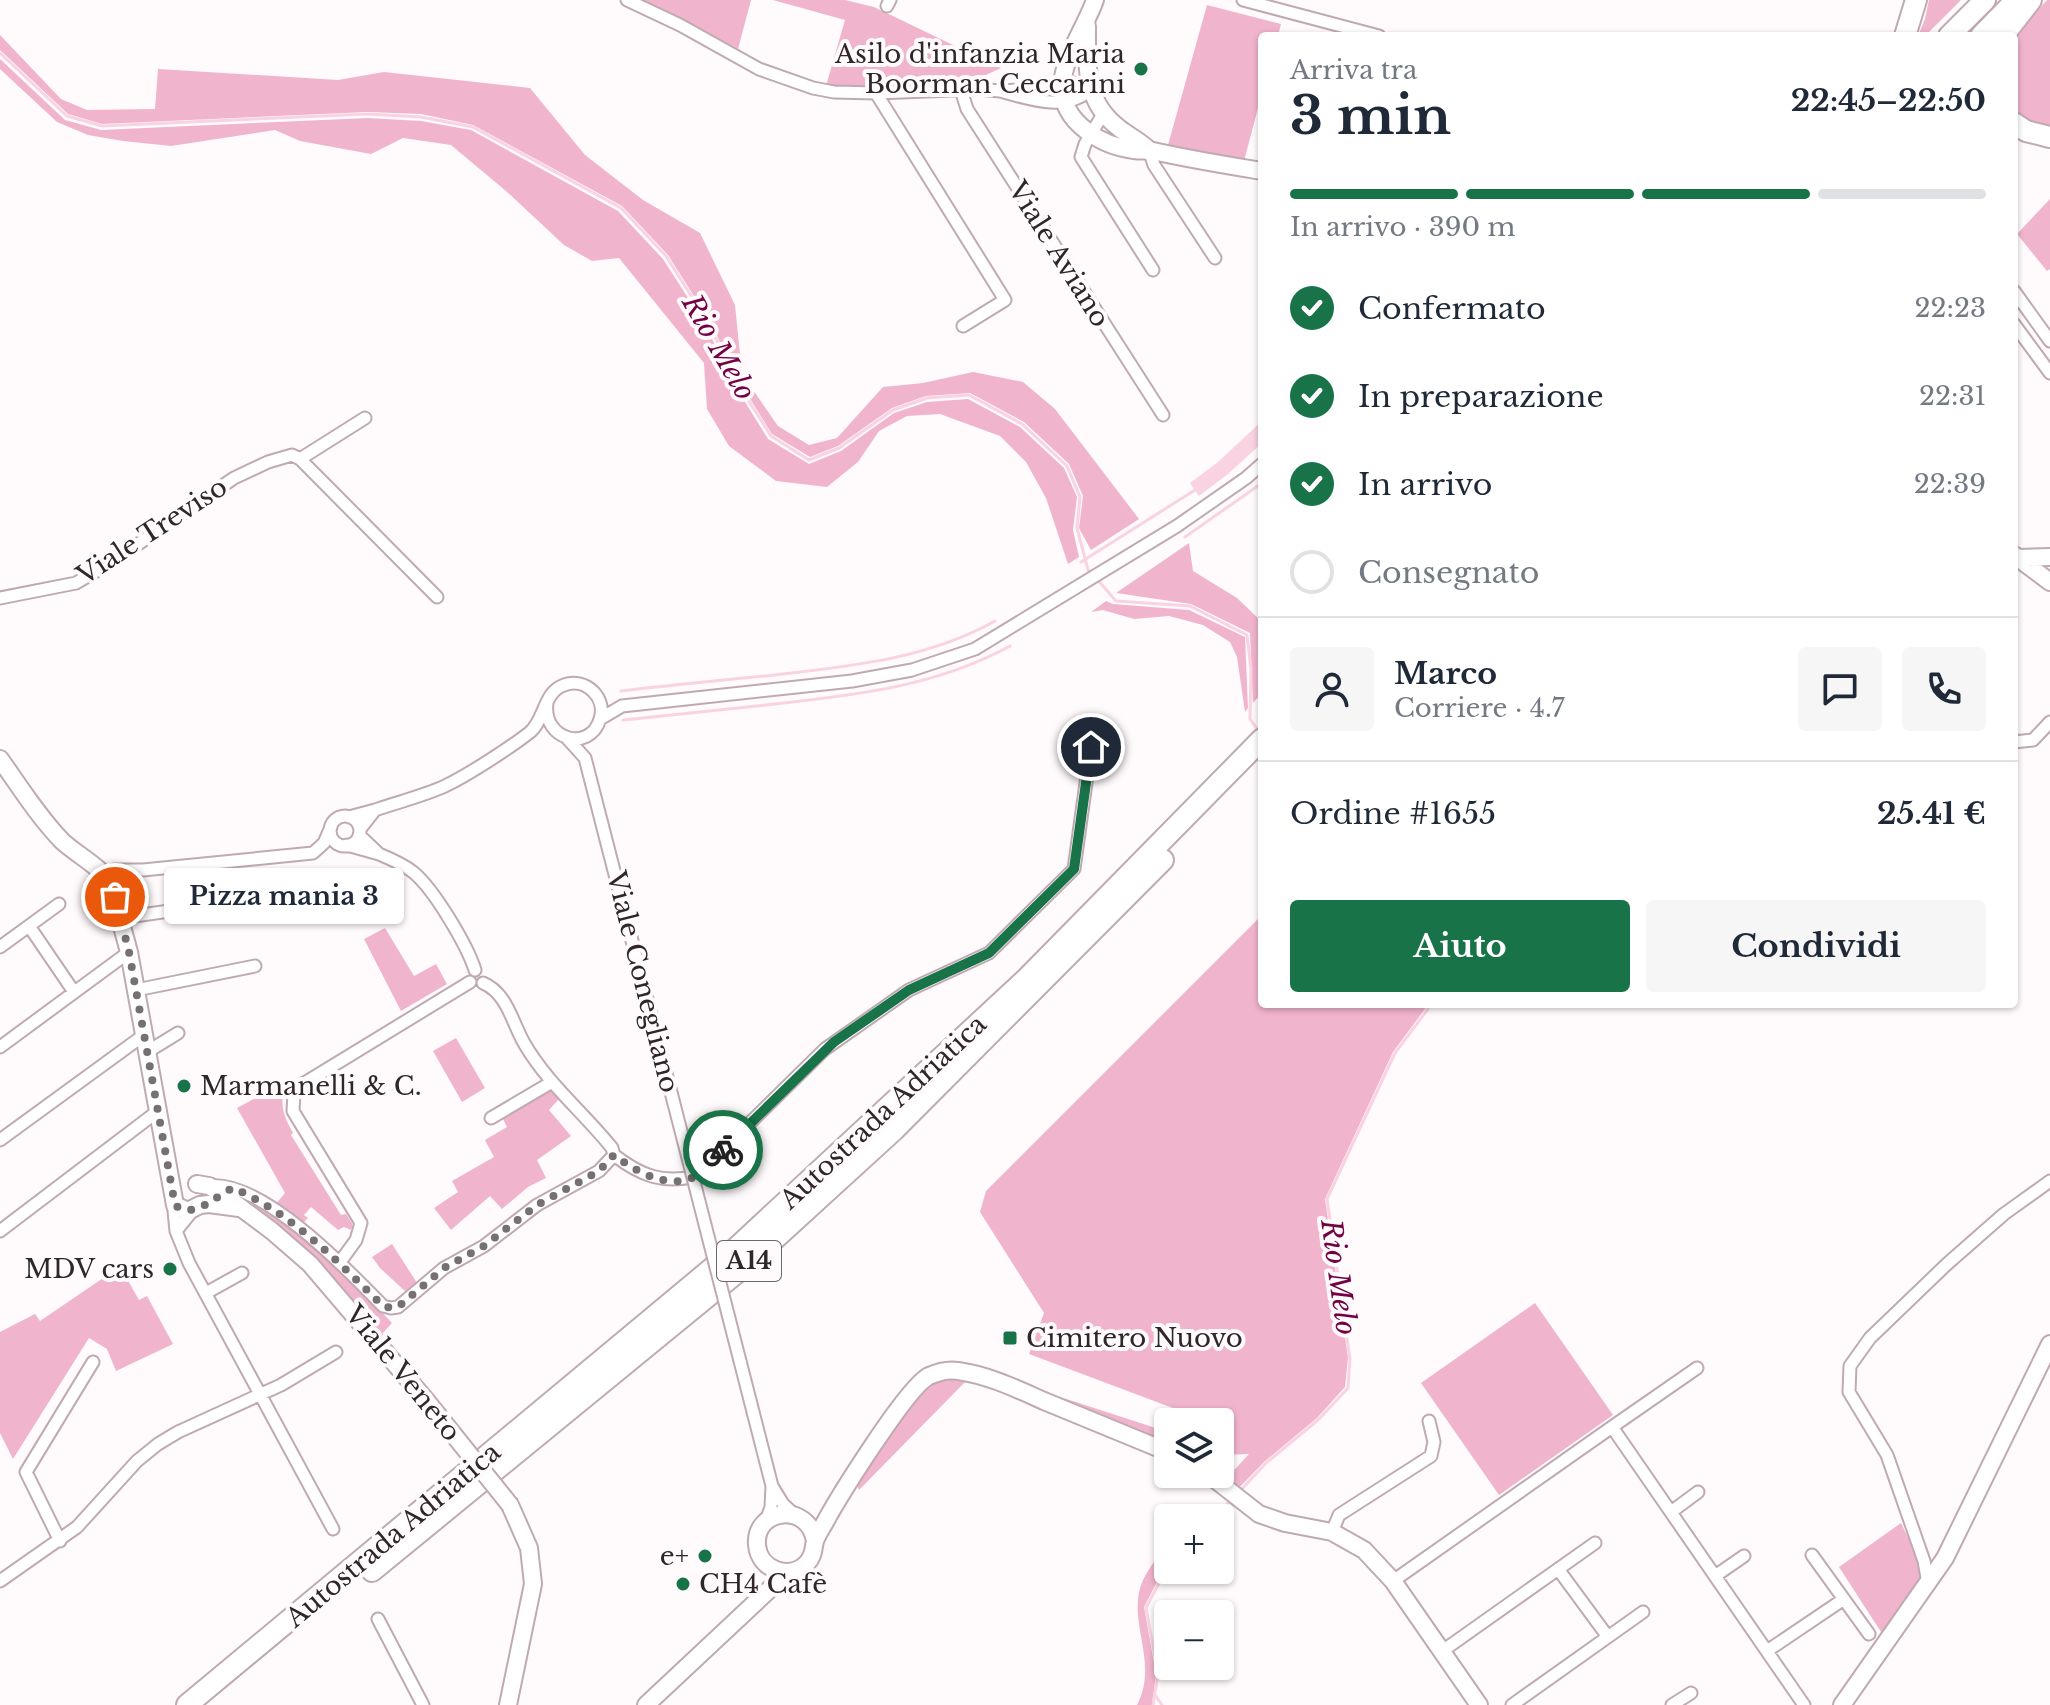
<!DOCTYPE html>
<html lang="it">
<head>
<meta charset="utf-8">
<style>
	:root { --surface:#fff; --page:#f6f6f7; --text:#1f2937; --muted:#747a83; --line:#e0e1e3; --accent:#187348 }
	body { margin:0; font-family:"Libre Baskerville",serif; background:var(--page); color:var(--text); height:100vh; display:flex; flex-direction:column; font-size:30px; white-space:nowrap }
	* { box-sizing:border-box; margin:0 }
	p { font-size:26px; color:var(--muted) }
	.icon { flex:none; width:44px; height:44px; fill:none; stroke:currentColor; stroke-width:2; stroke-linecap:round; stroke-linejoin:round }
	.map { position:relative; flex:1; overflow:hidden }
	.panel { position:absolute; left:1258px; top:32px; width:760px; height:976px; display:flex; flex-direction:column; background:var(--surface); border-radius:8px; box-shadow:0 2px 6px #0004 }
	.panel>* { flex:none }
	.tools { position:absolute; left:1154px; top:1408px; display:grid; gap:16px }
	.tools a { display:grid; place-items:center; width:80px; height:80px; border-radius:8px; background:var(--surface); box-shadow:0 2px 6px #0004; font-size:40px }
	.pin { position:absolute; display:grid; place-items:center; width:68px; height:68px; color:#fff; margin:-34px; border:4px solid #fff; border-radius:50%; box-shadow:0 2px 8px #0007 }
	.courier { position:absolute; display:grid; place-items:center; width:80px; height:80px; margin:-40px; border:6px solid #187348; border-radius:50%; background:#fff; color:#222; box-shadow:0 2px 10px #0007 }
	.bubble { position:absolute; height:56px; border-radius:8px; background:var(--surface); box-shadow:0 2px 6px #0004; font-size:26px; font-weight:700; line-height:56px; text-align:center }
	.head em { font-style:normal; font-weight:700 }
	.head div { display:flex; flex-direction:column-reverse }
	.head { display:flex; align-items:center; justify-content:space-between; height:136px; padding:0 32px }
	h1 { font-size:52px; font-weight:700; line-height:60px }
	.bar { display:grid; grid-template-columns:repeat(4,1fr); gap:12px 8px; align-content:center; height:96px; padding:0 32px }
	.bar i { height:10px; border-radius:6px; background:var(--line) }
	.bar .selected { background:var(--accent) }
	.bar p { grid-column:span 4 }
	.line { display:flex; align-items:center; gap:20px; padding:0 32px; border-top:2px solid var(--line) }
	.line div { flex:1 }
	.round { display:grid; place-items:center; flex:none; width:84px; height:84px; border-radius:8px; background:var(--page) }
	ol { padding:0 32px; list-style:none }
	li { display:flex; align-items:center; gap:24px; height:88px }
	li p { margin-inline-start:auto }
	li .icon { padding:8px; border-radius:50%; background:var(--accent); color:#fff; stroke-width:4 }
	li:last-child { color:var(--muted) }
	li i { width:44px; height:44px; border:4px solid var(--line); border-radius:50% }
	.button { display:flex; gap:16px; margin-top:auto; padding:16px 32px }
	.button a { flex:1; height:92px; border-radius:8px; background:var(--accent); color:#fff; font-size:32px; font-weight:700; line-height:92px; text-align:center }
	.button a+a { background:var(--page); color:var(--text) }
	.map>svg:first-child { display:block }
	.green { fill:#f1b4cd }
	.water { fill:#f9d3e2 }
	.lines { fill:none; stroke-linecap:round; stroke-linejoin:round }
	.stream { stroke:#f9d3e2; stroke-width:3 }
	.street-casing { stroke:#c0aab2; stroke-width:15 }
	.secondary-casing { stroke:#c0aab2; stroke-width:20 }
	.highway-casing { stroke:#c0aab2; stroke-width:24 }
	.street { stroke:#fff; stroke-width:11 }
	.secondary { stroke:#fff; stroke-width:16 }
	.highway { stroke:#fff; stroke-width:20 }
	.street-bridge-casing { stroke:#c0aab2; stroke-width:15; stroke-linecap:butt }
	.secondary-bridge-casing { stroke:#c0aab2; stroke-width:20; stroke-linecap:butt }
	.street-bridge { stroke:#fff; stroke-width:11 }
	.secondary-bridge { stroke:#fff; stroke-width:16 }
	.done { stroke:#777073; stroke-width:8; stroke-dasharray:0 14.4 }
	.route { stroke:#187348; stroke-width:10 }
	.poi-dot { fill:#187348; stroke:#fffafc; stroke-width:3 }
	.labels { text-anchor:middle; stroke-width:8; stroke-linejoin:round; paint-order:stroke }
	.shield { fill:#fffafc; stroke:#6d6668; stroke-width:2 }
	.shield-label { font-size:24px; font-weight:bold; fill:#2e2629 }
	.poi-label { font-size:26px; fill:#2e2629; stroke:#fffafc; text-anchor:end }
	.street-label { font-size:26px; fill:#2e2629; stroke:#fffafc }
	.water-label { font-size:28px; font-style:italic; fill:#710345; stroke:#fffafc }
</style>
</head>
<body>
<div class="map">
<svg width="2050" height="1705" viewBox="0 0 2050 1705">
	<rect width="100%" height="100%" fill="#fffafc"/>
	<path class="green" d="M638,0h113l-13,49 -43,-23z
		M773,0h72l29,7 127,61 -35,16 -75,5 -65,-3 19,-66z
		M1929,0h32l-36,36h-7l7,-17z
		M2047,0h3v127c-15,-2 -26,-7 -36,-17v-74z
		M1207,5l74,19 -3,12h-16v57l-18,68 -76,-16z
		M0,35l61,64 26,11 68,-1 3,-40 180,11 46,-8 146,16 55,67 58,45 57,33 35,72 7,69 36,52 31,19 28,-7 46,-51 40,-4 50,-11 50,10 32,27 84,110 -48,31 -12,-22 4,-32 -14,-32 -45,-42 -54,-29 -44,3 -34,12 -54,38 -28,11 -38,-23 -35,-56 -26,-55 -43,-68 -46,-49 -149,-81 -52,-11 -54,-2 -265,12 -34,-10 -68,-64z
		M0,59l65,61 36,10 267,-12 53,3 50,9 147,81 45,48 43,67 26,55 36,58 41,25 32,-13 53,-38 33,-11 41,-3 52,28 44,41 13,29 -4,33 6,27 -11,7 -22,-66 -20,-36 -26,-26 -60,-22 -33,2 -28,15 -21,31 -31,25 -51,-6 -47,-35 -22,-37 -3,-46 -85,-105 -27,3 -28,-16 -58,-54 -55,-46 -48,-7 -32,16 -71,-13 -25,-11 -104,16 -48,-5 -35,-6 -31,-13 -57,-53z
		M2050,199v70l-3,2 -30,-37z
		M1189,543l4,28 44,27 25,24v71l-9,10 -3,-70 -59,-29 -75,-11z
		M1106,601l7,3 76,6 56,27 3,71 -3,4 -8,-55 -7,-15 -27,-17 -34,-9 -35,3 -31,-9 -12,2z
		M1262,915v89h163v5l-32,43 -68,147 23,159 -3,29 -28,31 -53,44 -27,28 -12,-10 24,-26 -29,1v-33h-10l-181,-68 15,-41 -64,-101 6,-21z
		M385,928l29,48 22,-12 11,20 -46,27 -37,-72z
		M456,1038l29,50 -23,14 -29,-51z
		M291,1079c-14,20 -9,34 2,54l-2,2 50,80 5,-1 7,11 -2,5 -7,-3 -6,3 -27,-23 -7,8 4,3 -4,4 -28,-18 9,-11 -48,-85z
		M545,1090l11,3 3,6 -10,11 22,26 -34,24 9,18 -18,9 -26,22 -12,-13 -39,34 -17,-22 24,-16 -6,-11 42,-24 -9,-17 22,-13 -5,-10z
		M235,1194l54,32 59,50 44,47 -10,11 -72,-81z
		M392,1244l25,39 -12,8 -25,-23 -8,-11z
		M122,1270l17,30 8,-4 26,48 -57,27 -9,-22 -18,-11 -76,121 -13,-26v-101l35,-18 5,7 72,-49z
		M1535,1303l78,112 -114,80 -78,-112z
		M947,1378l20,2 -108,110 -2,-5 3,-8c22,-33 47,-89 87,-99z
		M1017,1383l151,49v13z
		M1901,1523c6,13 14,27 19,40 7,26 -23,53 -37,72l-44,-68z
		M1168,1542v19l-24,46 12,67 -4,31h-15c23,-44 -12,-85 6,-125 6,-13 17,-26 25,-38z"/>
	<path class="water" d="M1262,421v22l-34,31 -29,22 -9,-13 28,-21z"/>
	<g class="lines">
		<path class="stream" d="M0,53l67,63 35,10 265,-12 54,3 52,10 148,81 45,48 43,68 26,55 36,57 38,24 30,-12 54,-38 34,-12 42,-3 53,29 45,42 13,31 -3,31 11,42 4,4
			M1185,537l77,-54
			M1081,562l114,-72
			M1097,579l19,22 74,5 57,29 4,34 -1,50 10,14
			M621,691c52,-6 103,-11 154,-16 77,-9 152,-16 220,-54
			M623,720c51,-5 102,-11 152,-16 82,-9 162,-18 235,-58
			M1239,1492l27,-29 52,-43 30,-32 2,-29 -23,-160 68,-146 33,-44 -1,-5
			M1214,1518l17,-18
			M1155,1695l7,10
			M1153,1705l5,-31 -12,-66 22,-42"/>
		<defs>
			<path id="street" d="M627,0l53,25 79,44 54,19 21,4 42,1 102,-4 22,2 40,-2 34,-6 16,7c-24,22 -61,9 -90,1
				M1243,0l136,36
				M887,6l3,-6
				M961,90l6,19 196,306
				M876,93l129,207 -42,26
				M1103,114l-18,30 -4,13 72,113
				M1149,150l5,15 61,93
				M2014,291l36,50
				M2014,324l36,49
				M300,459l65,-41
				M0,598l76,-15 39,-23 119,-82 34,-16 24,-7 8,4 137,138
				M600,719l22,-13 230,-25 60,-11 63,-21 202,-123 69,-48 16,-14
				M566,737l19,21 105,408
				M2014,742l19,-2 17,-18
				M375,810c23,-8 48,-14 70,-24 23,-11 63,-37 84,-53 16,-12 14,-41 35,-48 22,-8 43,13 36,34 -10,34 -58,21 -53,-16
				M330 831a15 15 0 1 1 30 0a15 15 0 1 1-30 0Z
				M349,817l26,-7 -15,19
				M347,845l32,9 -20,-19
				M379,854c12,5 24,10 34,18 21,17 54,73 62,98
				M106,876l8,-6h29l170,-17 11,-10 7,-16
				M121,918l55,-8h25
				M29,926l45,66
				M0,947l59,-43
				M136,990l119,-24
				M0,1047l129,-95
				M147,1052l31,-19
				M491,1118l61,-36
				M0,1140l144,-105
				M614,1155c27,21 49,29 82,21l129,-127 84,-59 80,-37 85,-84 17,-122
				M209,1186c52,-7 139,84 174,120l8,2 7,-1 46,-39 40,-22 53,-41 62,-34 15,-16 -2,-7c-29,-36 -65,-65 -88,-105 -12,-21 -17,-50 -41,-60
				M173,1201l3,30 17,-21
				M0,1231l158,-120
				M176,1231l13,32 144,266
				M340,1262l16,-22 5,-17 -68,-112 1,-18 4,-6 172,-105
				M206,1293l36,-20
				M740,1361l32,125 11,18 13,12
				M1612,1427l85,-59
				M1671,1512l27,-20
				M765,1524l6,-17 1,-21
				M1332,1532l7,-17 92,-59 3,-14 -5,-21
				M60,1541l-34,-69 67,-110
				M1812,1555l57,79
				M1558,1569l50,68
				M1715,1576l29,-20
				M0,1581l77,-54 60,-66 21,-17 20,-12 103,-47 55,-33
				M1393,1581l219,-154 192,278
				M1928,1583l-4,-22 -37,-106 -38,-63 1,-26 20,-28 77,-74 57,-50 46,-33
				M378,1619l45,86
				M1767,1651l77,-52
				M1441,1652l154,-109
				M1512,1705l131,-93
				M1672,1705l19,-12"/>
			<path id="secondary" d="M1095,0c-9,26 -32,58 -33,86 0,37 40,60 72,64 7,1 12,0 19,1 36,8 72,14 109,20
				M1087,26c0,40 -3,76 32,102 10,8 21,13 30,22
				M2014,555l36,27
				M2018,558l32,-1
				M0,759c20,28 38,57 62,82 15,14 38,25 48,42l19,69 46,253 13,6 12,-6 9,-1 30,4
				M197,1184l12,2 12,7 51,38 38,33 115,135
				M1208,1474l51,40 26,9 47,9 32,18 29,31 86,124
				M815,1541c-6,-39 -61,-33 -58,4 2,25 33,36 50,18 7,-7 6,-14 8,-22 2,-6 6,-12 9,-17 14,-26 83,-137 105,-148 9,-4 19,-7 29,-5 30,4 59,18 86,30 41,17 83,34 124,51
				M508,1705l25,-121 -4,-36 -19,-43
				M646,1705l142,-133
				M1842,1705l103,-147 105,-214"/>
			<path id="highway" d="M1905,36l11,-36
				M1949,36l36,-36
				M1981,36l35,-36
				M2003,36l28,-36
				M2014,123l12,8 24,6
				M372,1571l374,-306 148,-135 269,-270
				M187,1705l547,-455 293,-272 235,-239"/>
		</defs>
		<use href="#street" class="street-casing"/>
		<use href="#secondary" class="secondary-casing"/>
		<use href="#highway" class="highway-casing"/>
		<use href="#street" class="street"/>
		<use href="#secondary" class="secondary"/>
		<use href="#highway" class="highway"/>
		<defs>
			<path id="street-bridge" d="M690,1166l50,195"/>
			<path id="secondary-bridge" d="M425,1399l85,106"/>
		</defs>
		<use href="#street-bridge" class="street-bridge-casing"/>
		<use href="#secondary-bridge" class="secondary-bridge-casing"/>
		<use href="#street-bridge" class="street-bridge"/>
		<use href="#secondary-bridge" class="secondary-bridge"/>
	</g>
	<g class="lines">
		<path class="done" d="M115,897l14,55 46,253c19,15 40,-9 58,-17 60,26 104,73 150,118l8,2 7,-1 46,-39 40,-22 53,-41 62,-34 15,-16c21,16 55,36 82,21 9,-5 19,-18 27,-26"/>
		<path class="route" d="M723,1150l111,-108 75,-52 80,-37 85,-84 17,-122"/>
	</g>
	<g class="poi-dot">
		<circle cx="1141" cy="69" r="8"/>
		<circle cx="184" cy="1086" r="8"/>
		<circle cx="170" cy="1269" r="8"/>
		<rect x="1002" y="1330" width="16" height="16" rx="4"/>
		<circle cx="705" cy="1556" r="8"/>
		<circle cx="683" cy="1584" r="8"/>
	</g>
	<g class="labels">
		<rect class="shield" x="717" y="1241" width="64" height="40" rx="6"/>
		<g class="shield-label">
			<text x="749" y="1269">A14</text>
		</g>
		<g class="poi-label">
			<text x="1125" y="63">Asilo d'infanzia Maria<tspan x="1125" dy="30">Boorman Ceccarini</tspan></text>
			<text x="200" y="1095" text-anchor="start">Marmanelli &amp; C.</text>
			<text x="154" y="1278">MDV cars</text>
			<text x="1026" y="1347" text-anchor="start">Cimitero Nuovo</text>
			<text x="689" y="1565">e+</text>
			<text x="699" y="1593" text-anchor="start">CH4 Cafè</text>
		</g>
		<g class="street-label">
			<text transform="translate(1059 254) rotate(58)" y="9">Viale Aviano</text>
			<text transform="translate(152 531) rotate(-33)" y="9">Viale Treviso</text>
			<text transform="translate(643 982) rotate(76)" y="9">Viale Conegliano</text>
			<text transform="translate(883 1112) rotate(-43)" y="9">Autostrada Adriatica</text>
			<text transform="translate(403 1373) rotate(51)" y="9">Viale Veneto</text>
			<text transform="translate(393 1535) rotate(-40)" y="9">Autostrada Adriatica</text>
		</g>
		<g class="water-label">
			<text transform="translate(719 347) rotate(60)" y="10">Rio Melo</text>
			<text transform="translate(1339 1277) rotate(82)" y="10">Rio Melo</text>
		</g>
	</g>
</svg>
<div class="tools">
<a><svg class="icon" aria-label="layers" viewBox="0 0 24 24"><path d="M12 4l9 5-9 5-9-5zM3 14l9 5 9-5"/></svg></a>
<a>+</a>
<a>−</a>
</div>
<div class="pin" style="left:115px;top:897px;background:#ea580c"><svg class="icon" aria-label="bag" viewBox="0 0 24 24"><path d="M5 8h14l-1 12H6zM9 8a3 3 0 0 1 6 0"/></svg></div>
<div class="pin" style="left:1091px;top:747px;background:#1f2937"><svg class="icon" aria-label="home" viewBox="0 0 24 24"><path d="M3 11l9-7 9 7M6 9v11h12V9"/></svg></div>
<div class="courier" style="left:723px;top:1150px"><svg class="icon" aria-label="bike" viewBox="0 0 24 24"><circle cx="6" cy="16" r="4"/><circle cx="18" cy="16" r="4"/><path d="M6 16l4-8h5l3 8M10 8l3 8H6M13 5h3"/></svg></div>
<div class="bubble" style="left:164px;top:868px;width:240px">Pizza mania 3</div>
<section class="panel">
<div class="head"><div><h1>3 min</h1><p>Arriva tra</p></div><em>22:45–22:50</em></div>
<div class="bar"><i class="selected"></i><i class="selected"></i><i class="selected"></i><i></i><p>In arrivo · 390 m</p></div>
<ol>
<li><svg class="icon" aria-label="check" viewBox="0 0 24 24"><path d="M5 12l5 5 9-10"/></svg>Confermato<p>22:23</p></li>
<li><svg class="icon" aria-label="check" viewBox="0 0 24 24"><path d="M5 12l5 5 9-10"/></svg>In preparazione<p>22:31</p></li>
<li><svg class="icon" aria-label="check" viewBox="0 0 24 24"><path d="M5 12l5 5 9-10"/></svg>In arrivo<p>22:39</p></li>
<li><i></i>Consegnato</li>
</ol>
<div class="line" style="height:144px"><a class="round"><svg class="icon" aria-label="person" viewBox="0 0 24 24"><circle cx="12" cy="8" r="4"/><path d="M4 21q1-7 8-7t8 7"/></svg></a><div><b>Marco</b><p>Corriere · 4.7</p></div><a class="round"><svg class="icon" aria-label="chat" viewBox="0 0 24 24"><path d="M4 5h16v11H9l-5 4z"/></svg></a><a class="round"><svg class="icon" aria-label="phone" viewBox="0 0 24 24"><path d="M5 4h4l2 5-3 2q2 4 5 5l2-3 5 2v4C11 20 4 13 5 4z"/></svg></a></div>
<div class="line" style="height:104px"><div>Ordine #1655</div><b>25.41 €</b></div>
<div class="button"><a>Aiuto</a><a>Condividi</a></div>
</section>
</div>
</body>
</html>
